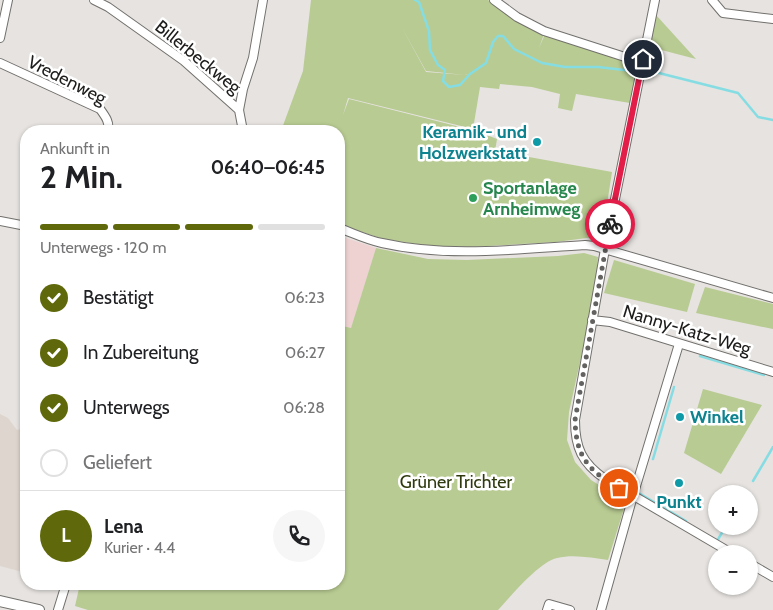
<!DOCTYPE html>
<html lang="de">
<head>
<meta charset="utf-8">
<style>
	:root { --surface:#fff; --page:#f6f6f6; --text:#202124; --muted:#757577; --line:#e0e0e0; --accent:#5f680a }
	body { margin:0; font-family:Cabin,sans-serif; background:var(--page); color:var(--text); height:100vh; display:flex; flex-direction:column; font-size:19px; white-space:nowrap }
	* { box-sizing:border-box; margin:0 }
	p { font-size:16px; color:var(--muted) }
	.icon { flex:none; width:28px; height:28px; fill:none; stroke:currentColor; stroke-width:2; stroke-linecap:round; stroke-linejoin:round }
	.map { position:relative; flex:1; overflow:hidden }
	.sheet { position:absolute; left:20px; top:125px; width:325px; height:465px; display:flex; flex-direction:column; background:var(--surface); border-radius:20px; box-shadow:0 1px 4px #0004 }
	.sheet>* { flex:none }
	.fabs { position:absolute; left:708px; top:485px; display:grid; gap:10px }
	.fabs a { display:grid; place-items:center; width:50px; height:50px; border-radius:50%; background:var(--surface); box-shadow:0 1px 4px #0004; font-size:25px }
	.pin { position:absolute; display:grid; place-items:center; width:42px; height:42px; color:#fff; margin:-21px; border:2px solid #fff; border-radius:50%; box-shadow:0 1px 5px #0007 }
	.courier { position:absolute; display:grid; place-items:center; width:50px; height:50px; margin:-25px; border:4px solid #e11d48; border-radius:50%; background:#fff; color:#222; box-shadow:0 1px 6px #0007 }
	.headline em { font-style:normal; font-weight:700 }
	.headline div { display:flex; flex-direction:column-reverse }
	.headline { display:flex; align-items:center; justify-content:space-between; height:85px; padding:0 20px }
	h1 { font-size:32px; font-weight:700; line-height:38px }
	.bar { display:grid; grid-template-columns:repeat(4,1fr); gap:8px 5px; align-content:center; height:60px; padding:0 20px }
	.bar i { height:6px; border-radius:4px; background:var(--line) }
	.bar .on { background:var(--accent) }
	.bar p { grid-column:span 4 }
	.line { display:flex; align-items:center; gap:12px; padding:0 20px; border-top:1px solid var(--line) }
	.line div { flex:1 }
	.round { display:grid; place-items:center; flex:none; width:52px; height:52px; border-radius:26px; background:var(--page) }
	ol { padding:0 20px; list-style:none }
	li { display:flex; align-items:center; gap:15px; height:55px }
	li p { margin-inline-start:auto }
	li .icon { padding:5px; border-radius:50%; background:var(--accent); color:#fff; stroke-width:4 }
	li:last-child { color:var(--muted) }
	li i { width:28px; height:28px; border:2px solid var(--line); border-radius:50% }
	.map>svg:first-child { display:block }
	.commercial { fill:#edd2d1 }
	.built { fill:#ded6ce }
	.green { fill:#b8cb92 }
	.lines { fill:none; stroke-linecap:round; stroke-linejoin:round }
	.stream { stroke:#85dde3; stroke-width:2.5 }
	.minor-casing { stroke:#72706d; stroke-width:10 }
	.tertiary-casing { stroke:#72706d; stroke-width:12 }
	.minor { stroke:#fff; stroke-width:8 }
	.tertiary { stroke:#fff; stroke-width:10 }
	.done { stroke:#636260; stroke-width:5; stroke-dasharray:0 9 }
	.route { stroke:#e11d48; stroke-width:6 }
	.culture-dot { fill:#0f9aa8; stroke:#fff; stroke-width:2 }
	.leisure-dot { fill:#2e9e5b; stroke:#fff; stroke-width:2 }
	.labels { text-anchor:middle; stroke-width:5; stroke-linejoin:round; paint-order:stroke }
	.street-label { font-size:18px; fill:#1d1c1b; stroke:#fff }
	.culture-label { font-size:18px; font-weight:bold; fill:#0d838f; stroke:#fff; text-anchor:end }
	.leisure-label { font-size:18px; font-weight:bold; fill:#27864d; stroke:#fff; text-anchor:start }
	.park-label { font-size:18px; fill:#2f3b0e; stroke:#fff }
</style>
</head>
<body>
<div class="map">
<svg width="773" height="610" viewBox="0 0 773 610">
	<rect width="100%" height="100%" fill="#e6e3e0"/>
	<path class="commercial" d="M343,237l33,11 -25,80 -12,-3v-75z"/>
	<path class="built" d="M0,414l8,4 9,12 7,-2 2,-2v147l-26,-7z"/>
	<path class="green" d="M311,0h177l27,20 29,14 -5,14 -74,27 -39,-4 -25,-45 25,46 39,3 74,-27 6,-14 94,24 -9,45 -54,-9 -4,17 -14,-3 2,-14 -28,-7 -32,-3 -1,5 -19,-2 -7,42 -125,-31 -5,17 6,-16 127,32 21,8 -2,12 117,21 -9,58 -9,7 -38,5 -87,5 -38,-1 -48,-7 -44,-15v-93h-58l22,-60z
		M656,15l40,44 -46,-12z
		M376,248l52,11 39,1 91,-4 26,-3 14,4 -3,37 -26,118 -2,28 8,22 16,18 35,22 -18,58c-16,-2 -34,-6 -51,-2 -18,4 -46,38 -59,52h-410l-13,-4 5,-22h259v-259l12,3z
		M614,260l81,24 -8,28 -83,-19z
		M705,287l68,17v25l-77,-16z
		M703,389l59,16 -41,69 -37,-21z"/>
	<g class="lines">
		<path class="stream" d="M415,0l4,2 10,29 1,19 8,15 7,5 -2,11 6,6 11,-2 10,-11 16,-11 7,-21 5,-6h5l11,13 28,14 23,4h33l35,4 14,-1 91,23 20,24 15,3
			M700,356l64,19
			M653,459l21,-72
			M753,481l20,-34
			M638,490l-1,2 49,29
			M716,540l1,1 9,-15"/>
		<defs>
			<path id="minor" d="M94,0l14,7 76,54 55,49 4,21
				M494,0l23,17 27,14 84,27 15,1
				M655,0l-50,249 -30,171c0,28 7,43 30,59l128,75
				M712,0l11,13 50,6
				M0,38l8,-38
				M0,63l100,46c5,7 10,13 8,22
				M239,110l4,-21 10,-31 10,-58
				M0,221l26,5
				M339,228c14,5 28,12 43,15 67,15 136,6 203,2l9,1 179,52
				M592,320l18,2 163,50
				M749,563l24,14
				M58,610l8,-26
				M547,610l2,-6 21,6
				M601,610l32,-114 46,-152"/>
			<path id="tertiary" d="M0,601l39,9"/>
		</defs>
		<use href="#minor" class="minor-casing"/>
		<use href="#tertiary" class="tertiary-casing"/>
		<use href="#minor" class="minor"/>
		<use href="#tertiary" class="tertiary"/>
	</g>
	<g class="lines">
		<path class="done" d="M610,224l-35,196c1,37 13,50 44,68"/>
		<path class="route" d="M610,224l33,-165"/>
	</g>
	<g class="culture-dot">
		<circle cx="537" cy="142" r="5"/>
		<circle cx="680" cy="417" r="5"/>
		<circle cx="679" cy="483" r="5"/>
	</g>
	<circle class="leisure-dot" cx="473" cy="198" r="5"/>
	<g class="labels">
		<g class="street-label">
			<text transform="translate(198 57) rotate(39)" y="6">Billerbeckweg</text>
			<text transform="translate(67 80) rotate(27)" y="6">Vredenweg</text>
			<text transform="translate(687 330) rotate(17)" y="6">Nanny-Katz-Weg</text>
		</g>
		<g class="culture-label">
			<text x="527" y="138">Keramik- und<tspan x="527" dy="21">Holzwerkstatt</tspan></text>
			<text x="690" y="423" text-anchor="start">Winkel</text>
			<text x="679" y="508" text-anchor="middle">Punkt</text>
		</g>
		<g class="leisure-label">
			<text x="483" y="194">Sportanlage<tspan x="483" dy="21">Arnheimweg</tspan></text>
		</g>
		<g class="park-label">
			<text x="456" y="488">Grüner Trichter</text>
		</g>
	</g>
</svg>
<div class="fabs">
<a>+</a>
<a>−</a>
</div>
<div class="pin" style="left:619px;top:488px;background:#ea580c"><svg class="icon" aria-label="bag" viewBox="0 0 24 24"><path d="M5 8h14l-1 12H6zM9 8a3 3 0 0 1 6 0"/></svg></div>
<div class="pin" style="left:643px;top:59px;background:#1f2937"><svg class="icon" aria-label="home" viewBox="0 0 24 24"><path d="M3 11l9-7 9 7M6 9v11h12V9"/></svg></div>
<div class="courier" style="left:610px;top:224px"><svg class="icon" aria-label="bike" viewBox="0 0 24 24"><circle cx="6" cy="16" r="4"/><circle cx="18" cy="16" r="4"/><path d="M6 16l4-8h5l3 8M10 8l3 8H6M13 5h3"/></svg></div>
<section class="sheet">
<div class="headline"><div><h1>2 Min.</h1><p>Ankunft in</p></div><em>06:40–06:45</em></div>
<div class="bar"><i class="on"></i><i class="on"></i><i class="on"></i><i></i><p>Unterwegs · 120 m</p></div>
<ol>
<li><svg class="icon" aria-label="check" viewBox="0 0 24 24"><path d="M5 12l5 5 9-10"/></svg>Bestätigt<p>06:23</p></li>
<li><svg class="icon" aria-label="check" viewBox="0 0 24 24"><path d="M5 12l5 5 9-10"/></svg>In Zubereitung<p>06:27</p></li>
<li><svg class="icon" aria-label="check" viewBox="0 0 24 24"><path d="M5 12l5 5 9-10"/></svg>Unterwegs<p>06:28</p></li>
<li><i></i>Geliefert</li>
</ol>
<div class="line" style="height:90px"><b class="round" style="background:var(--accent);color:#fff">L</b><div><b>Lena</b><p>Kurier · 4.4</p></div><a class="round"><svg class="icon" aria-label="phone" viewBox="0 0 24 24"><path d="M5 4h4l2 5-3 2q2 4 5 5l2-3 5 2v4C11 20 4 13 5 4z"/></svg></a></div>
</section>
</div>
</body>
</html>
